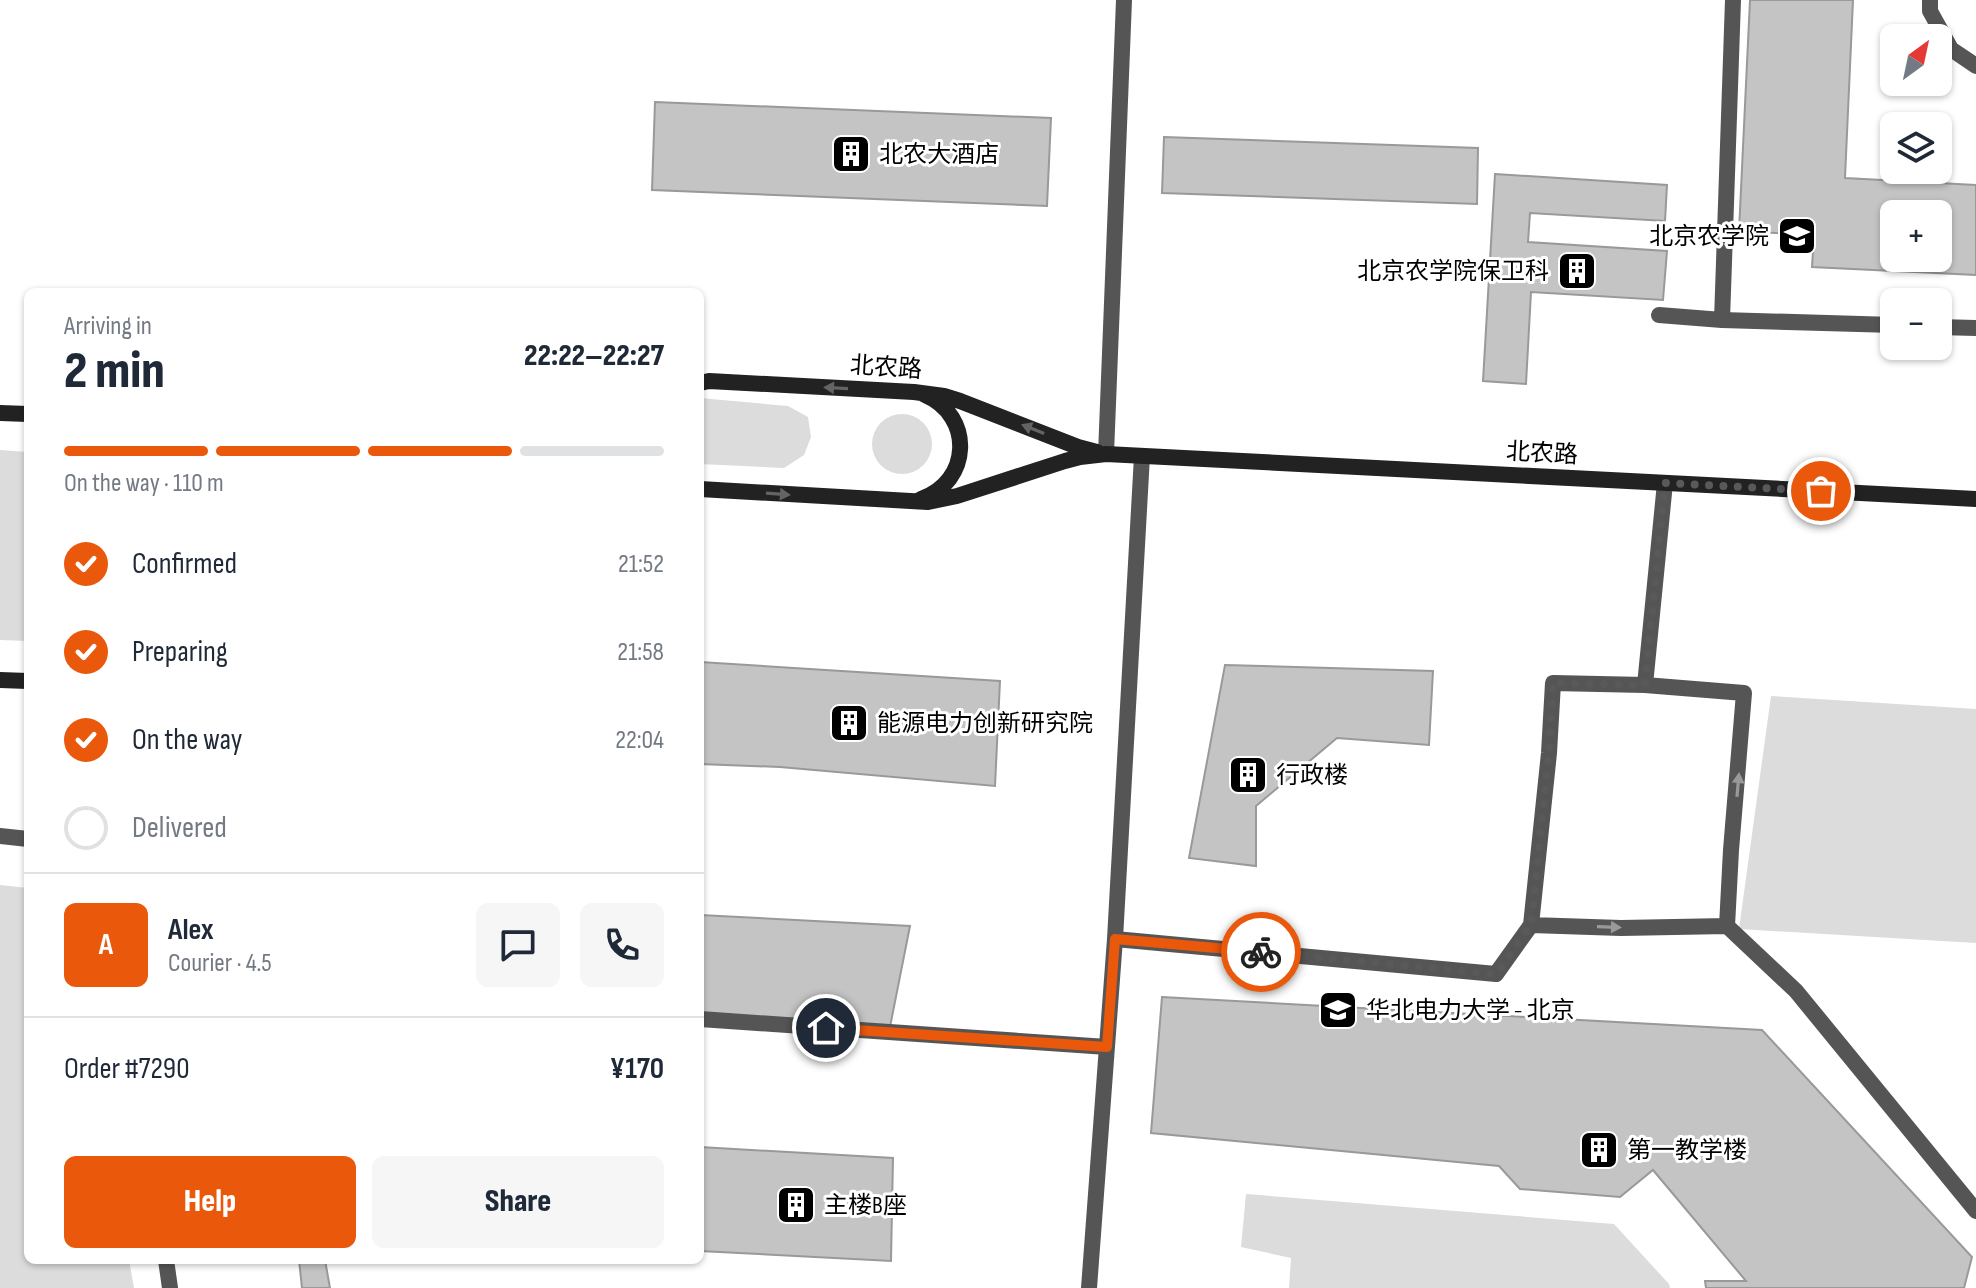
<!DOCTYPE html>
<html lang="en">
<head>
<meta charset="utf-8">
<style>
	:root { --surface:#fff; --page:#f6f6f7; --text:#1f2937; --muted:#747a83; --line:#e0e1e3; --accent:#ea580c }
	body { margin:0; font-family:"Sofia Sans Condensed","Noto Sans SC",sans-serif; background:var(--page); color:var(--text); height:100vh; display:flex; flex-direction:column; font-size:30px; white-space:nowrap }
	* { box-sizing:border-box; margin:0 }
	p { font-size:26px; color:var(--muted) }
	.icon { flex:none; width:44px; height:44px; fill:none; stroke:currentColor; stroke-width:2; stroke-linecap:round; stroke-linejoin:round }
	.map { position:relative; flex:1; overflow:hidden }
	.sheet { position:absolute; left:24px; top:288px; width:680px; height:976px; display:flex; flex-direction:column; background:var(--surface); border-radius:12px; box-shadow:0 2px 6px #0004 }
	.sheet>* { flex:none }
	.needle { width:52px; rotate:33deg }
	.buttons { position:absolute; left:1880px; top:24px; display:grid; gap:16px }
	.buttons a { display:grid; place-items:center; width:72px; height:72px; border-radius:12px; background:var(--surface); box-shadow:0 2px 6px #0004; font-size:40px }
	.pin { position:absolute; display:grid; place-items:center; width:68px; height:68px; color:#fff; margin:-34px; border:4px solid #fff; border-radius:50%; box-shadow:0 2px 8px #0007 }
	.courier { position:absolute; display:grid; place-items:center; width:80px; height:80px; margin:-40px; border:6px solid #ea580c; border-radius:50%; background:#fff; color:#222; box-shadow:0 2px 10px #0007 }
	.head em { font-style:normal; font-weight:800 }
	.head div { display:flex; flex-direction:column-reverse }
	.head { display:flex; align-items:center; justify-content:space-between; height:136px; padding:0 40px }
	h1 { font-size:52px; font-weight:800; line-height:60px }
	.bar { display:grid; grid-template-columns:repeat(4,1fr); gap:12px 8px; align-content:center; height:96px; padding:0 40px }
	.bar i { height:10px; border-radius:6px; background:var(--line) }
	.bar .selected { background:var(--accent) }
	.bar p { grid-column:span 4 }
	.line { display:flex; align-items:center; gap:20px; padding:0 40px; border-top:2px solid var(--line) }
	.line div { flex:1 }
	.round { display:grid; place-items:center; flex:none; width:84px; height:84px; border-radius:12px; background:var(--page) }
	ol { padding:0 40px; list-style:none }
	li { display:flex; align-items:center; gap:24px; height:88px }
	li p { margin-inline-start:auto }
	li .icon { padding:8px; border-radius:50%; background:var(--accent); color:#fff; stroke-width:4 }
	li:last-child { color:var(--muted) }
	li i { width:44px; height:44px; border:4px solid var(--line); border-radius:50% }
	.primary-button { display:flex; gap:16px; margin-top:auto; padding:16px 40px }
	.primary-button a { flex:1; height:92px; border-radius:12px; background:var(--accent); color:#fff; font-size:32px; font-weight:800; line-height:92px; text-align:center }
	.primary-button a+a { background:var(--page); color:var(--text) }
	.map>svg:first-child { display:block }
	.green { fill:#dcdcdc }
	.building { fill:#c4c4c4; stroke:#999; stroke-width:2; fill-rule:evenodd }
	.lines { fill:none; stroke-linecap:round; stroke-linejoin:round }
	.lane { stroke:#555; stroke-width:16 }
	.secondary { stroke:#222; stroke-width:16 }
	.oneway { fill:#646464 }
	.oneway2 { fill:#999 }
	.done { stroke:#595959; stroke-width:8; stroke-dasharray:0 14.4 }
	.route { stroke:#ea580c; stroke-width:10 }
	.labels { text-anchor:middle; stroke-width:6; stroke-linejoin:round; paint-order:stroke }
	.poi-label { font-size:24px; fill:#000; stroke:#fff; text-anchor:start }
	.street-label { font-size:24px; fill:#000; stroke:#fff }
</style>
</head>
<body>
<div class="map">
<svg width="1976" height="1288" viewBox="0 0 1976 1288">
	<rect width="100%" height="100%" fill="#fff"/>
	<path class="green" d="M700,398l88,8 20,11 3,20 -7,18 -20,13 -84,-4z
		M872 444a30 30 0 1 1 60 0a30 30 0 1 1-60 0Z
		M0,450l28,2v189l-28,-1z
		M1771,696l205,13v234l-237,-14z
		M0,885l28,3v372h101l5,28h-134z
		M1246,1194l368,30 55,60 1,4h-381l2,-30 -50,-11z"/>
	<path class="building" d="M1750,0h103l-8,178 131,7v90l-164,-8 2,-32 -75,-4zM1894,214h44v44h-44z
		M655,102l396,16 -4,88 -395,-16z
		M1164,137l314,11 -1,56 -315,-11z
		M1495,174l172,11 -2,36 -135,-8 -2,29 139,9 -4,49 -132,-8 -5,92 -43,-3z
		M700,662l300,19 -5,105 -215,-19 -80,-3z
		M1225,665l208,6 -4,74 -92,-7 -81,68v60l-67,-8z
		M700,915l210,11 -21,106 -189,-13z
		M1162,997l600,33 210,227 -8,31h-258l-1,-7h41l-93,-111 -33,27 -100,-8 -21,-23 -348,-33z
		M700,1147l193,11 -2,103 -191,-10z
		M299,1260h26l5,28h-28z"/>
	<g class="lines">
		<path class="lane" d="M1733,0l-11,320 172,5
			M1930,0v11l21,38 25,17
			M1659,315l63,5
			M1938,327l38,1
			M1106,454l18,-454
			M1645,685l20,-202
			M0,836l28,3
			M1727,926l69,65 180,220
			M1115,939l381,35 35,-49 18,-172 4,-70 92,2 99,8 -13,157 -4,76 -106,2 -90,-3
			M700,1019l407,28
			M166,1260l4,28
			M1089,1288l26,-349 27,-483"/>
		<path class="secondary" d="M700,383l9,-2 205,11 30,4 16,5 118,46 19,5
			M0,413l28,1
			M700,489l228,13 29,-6 108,-35 15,-4 26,-3 870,45
			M921,499c50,-17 53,-83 4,-104
			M0,680l28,1"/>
	</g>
	<defs><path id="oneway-solid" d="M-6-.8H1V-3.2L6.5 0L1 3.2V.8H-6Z" transform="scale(2)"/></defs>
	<g class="oneway">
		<use href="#oneway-solid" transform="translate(836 388) rotate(-177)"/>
		<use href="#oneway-solid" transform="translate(1033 429) rotate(-158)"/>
		<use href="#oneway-solid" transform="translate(778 494) rotate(4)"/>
	</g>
	<g class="oneway2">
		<use href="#oneway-solid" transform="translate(1738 785) rotate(-85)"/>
		<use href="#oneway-solid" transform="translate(1609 927) rotate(2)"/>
	</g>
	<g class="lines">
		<path class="done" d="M1261,952l235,22 35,-49 18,-172 4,-70 92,2 20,-202 156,8"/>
		<path class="route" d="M826,1028l281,19 8,-108 146,13"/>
	</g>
	<defs>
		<symbol id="building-square" viewBox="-11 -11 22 22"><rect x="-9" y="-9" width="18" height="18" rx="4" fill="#000" stroke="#fff"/><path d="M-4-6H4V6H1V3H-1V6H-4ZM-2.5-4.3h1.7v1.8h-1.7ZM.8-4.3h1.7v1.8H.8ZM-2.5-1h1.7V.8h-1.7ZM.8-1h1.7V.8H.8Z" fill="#fff"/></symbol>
		<symbol id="university-square" viewBox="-11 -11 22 22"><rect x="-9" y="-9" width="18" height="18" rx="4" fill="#000" stroke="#fff"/><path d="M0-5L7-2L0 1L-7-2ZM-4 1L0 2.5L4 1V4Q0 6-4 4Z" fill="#fff"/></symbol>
	</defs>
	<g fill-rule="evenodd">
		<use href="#building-square" x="829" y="132" width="44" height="44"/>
		<use href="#university-square" x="1775" y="214" width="44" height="44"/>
		<use href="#building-square" x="1555" y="249" width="44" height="44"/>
		<use href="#building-square" x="827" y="701" width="44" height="44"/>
		<use href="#building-square" x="1226" y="753" width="44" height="44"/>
		<use href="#university-square" x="1316" y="988" width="44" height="44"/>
		<use href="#building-square" x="1577" y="1128" width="44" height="44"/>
		<use href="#building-square" x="774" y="1183" width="44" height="44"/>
	</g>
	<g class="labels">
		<g class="poi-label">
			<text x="879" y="162">北农大酒店</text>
			<text x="1769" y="244" text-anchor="end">北京农学院</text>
			<text x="1549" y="279" text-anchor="end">北京农学院保卫科</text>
			<text x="877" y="731">能源电力创新研究院</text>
			<text x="1276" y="783">行政楼</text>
			<text x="1366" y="1018">华北电力大学 - 北京</text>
			<text x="1627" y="1158">第一教学楼</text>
			<text x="824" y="1213">主楼B座</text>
		</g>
		<g class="street-label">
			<text transform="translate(886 367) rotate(4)" y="8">北农路</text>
			<text transform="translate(1542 453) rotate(3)" y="8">北农路</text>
		</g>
	</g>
</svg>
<div class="buttons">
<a><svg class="needle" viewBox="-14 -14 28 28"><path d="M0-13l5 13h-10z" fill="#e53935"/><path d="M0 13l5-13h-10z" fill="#747a83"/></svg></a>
<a><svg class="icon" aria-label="layers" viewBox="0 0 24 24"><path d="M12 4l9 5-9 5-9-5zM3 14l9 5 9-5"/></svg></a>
<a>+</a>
<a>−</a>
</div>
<div class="pin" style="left:1821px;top:491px;background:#ea580c"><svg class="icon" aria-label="bag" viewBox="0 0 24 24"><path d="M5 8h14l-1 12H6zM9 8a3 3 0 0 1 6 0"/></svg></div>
<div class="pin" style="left:826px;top:1028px;background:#1f2937"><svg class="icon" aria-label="home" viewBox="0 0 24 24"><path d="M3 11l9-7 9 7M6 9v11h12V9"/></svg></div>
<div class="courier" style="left:1261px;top:952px"><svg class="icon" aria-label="bike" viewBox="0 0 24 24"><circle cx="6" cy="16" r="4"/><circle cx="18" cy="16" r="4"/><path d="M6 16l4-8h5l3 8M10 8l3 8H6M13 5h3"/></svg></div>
<section class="sheet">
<div class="head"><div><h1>2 min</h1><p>Arriving in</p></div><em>22:22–22:27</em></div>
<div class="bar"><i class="selected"></i><i class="selected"></i><i class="selected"></i><i></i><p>On the way · 110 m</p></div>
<ol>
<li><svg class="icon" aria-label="check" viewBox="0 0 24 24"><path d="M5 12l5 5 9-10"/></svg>Confirmed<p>21:52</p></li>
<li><svg class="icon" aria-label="check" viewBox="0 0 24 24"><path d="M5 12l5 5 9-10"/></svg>Preparing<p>21:58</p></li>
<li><svg class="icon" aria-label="check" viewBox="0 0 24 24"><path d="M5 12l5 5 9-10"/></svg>On the way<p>22:04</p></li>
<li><i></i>Delivered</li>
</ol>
<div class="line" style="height:144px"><b class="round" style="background:var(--accent);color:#fff">A</b><div><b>Alex</b><p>Courier · 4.5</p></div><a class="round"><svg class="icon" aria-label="chat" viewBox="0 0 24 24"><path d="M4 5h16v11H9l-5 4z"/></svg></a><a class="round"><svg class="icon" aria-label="phone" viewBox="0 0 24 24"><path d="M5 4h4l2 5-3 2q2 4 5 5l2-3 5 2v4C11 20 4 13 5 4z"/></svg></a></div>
<div class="line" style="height:104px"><div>Order #7290</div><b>¥170</b></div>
<div class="primary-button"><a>Help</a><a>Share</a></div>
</section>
</div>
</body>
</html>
